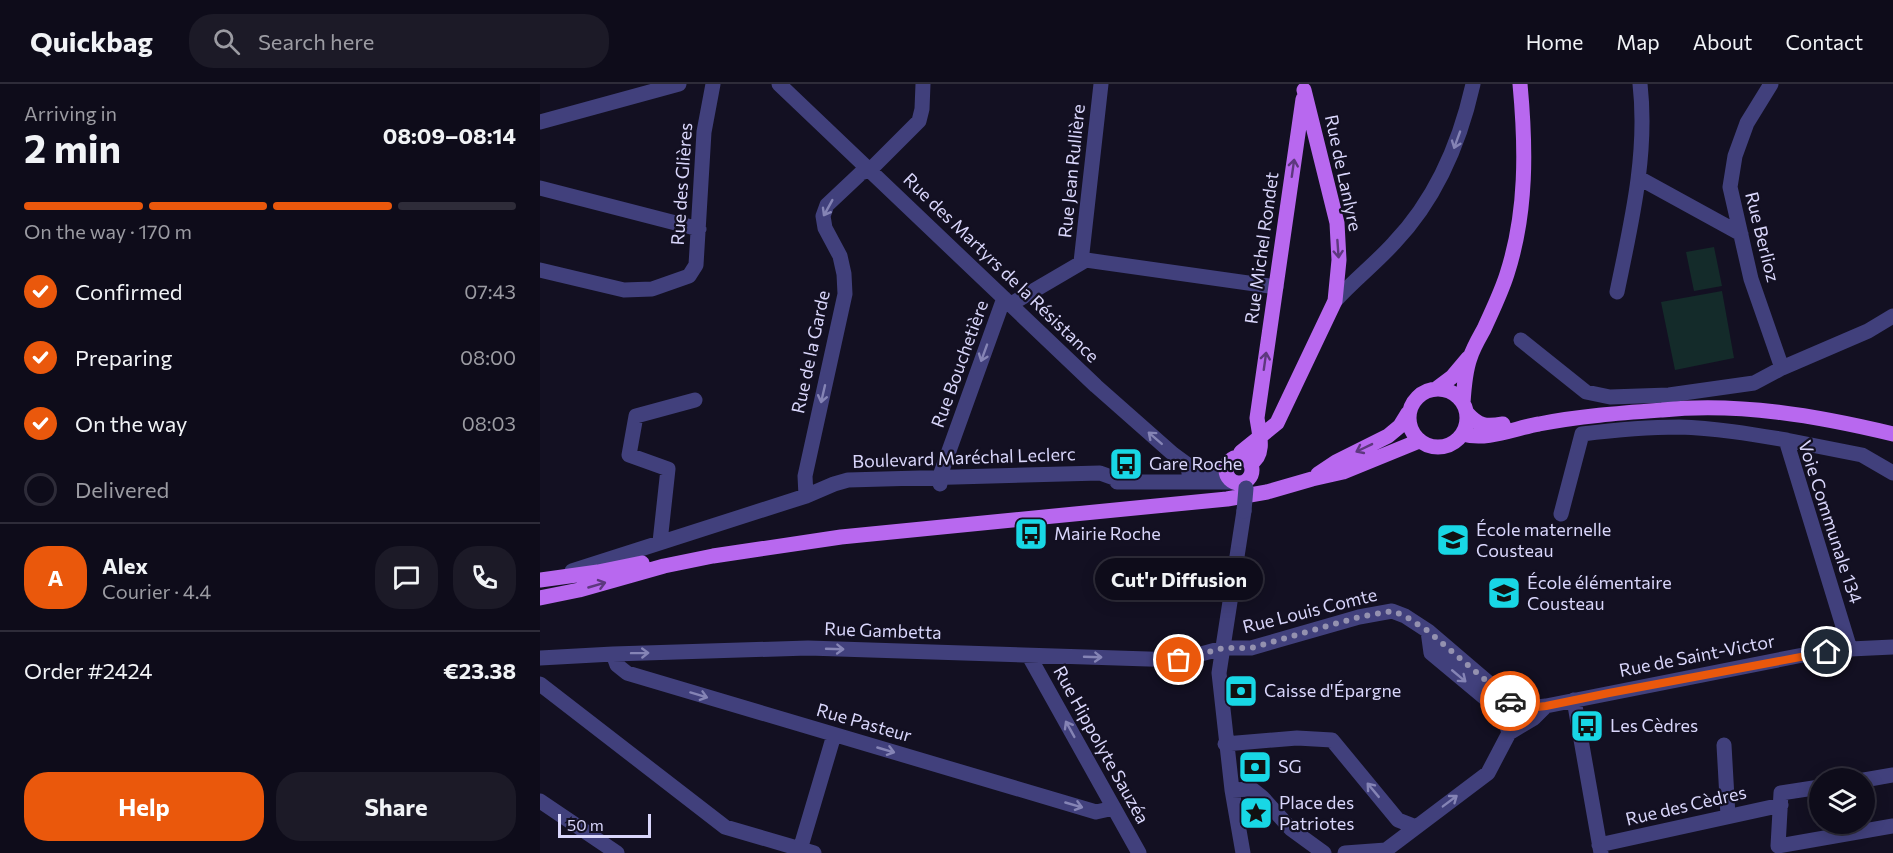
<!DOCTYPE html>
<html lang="en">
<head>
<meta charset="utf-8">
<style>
	:root { --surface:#0e0c1a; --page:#1c1a27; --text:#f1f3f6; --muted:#9b9ba2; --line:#2e2c39; --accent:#ea580c }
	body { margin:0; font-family:Commissioner,sans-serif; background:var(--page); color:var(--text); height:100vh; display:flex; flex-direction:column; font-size:22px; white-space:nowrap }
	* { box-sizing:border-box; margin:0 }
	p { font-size:20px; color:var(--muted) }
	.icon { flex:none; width:33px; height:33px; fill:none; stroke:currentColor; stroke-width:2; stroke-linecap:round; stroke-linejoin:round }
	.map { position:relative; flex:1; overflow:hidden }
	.details { display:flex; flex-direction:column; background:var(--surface); width:540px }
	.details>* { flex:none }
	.buttons { position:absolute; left:1269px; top:684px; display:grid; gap:12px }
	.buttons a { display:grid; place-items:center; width:66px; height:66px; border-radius:50%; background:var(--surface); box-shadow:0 3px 15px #0003,0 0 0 2px var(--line); font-size:30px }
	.scale { position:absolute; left:18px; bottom:15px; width:93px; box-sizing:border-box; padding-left:6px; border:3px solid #d9d6fb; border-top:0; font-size:16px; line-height:21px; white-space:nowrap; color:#d9d6fb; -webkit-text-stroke:4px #131022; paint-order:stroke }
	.pin { position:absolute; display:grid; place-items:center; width:51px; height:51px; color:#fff; margin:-26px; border:3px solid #fff; border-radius:50%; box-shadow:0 2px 6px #0007 }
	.courier { position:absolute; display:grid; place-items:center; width:60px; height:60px; margin:-30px; border:4px solid #ea580c; border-radius:50%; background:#fff; color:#222; box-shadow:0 2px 8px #0007 }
	.bubble { position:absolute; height:42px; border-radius:21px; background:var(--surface); box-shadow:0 3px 15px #0003,0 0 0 2px var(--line); font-size:20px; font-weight:700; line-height:42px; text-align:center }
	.summary em { font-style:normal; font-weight:700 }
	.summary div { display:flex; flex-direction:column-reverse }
	.summary { display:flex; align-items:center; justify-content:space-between; height:102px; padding:0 24px }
	h1 { font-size:39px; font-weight:700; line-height:45px }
	.bar { display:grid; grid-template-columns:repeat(4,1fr); gap:9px 6px; align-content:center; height:72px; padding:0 24px }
	.bar i { height:8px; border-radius:4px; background:var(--line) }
	.bar .current { background:var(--accent) }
	.bar p { grid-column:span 4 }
	.line { display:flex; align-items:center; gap:15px; padding:0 24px; border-top:2px solid var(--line) }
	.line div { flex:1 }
	.round { display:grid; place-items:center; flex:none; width:63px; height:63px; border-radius:24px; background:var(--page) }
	ol { padding:0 24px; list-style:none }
	li { display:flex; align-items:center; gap:18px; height:66px }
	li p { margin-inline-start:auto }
	li .icon { padding:6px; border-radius:50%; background:var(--accent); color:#fff; stroke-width:4 }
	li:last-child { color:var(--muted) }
	li i { width:33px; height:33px; border:3px solid var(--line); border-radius:50% }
	.action { display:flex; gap:12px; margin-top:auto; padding:12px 24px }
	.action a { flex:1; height:69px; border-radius:24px; background:var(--accent); color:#fff; font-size:24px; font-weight:700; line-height:69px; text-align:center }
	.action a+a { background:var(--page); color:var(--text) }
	header { display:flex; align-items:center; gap:36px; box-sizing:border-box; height:84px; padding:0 30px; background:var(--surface); border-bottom:2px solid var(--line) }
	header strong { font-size:28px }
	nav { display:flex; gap:33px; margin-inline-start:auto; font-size:21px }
	.search { width:420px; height:54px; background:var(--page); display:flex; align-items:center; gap:15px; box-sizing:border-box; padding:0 21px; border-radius:24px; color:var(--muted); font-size:22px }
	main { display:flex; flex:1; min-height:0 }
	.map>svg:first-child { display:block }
	.green { fill:#142b2a }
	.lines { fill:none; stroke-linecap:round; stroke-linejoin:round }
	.minor { stroke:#41407c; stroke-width:15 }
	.major { stroke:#b868ef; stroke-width:15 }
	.minor-bridge { stroke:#41407c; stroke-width:15 }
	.oneway { stroke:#8584b5 }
	.oneway2 { stroke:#5d387e }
	.done { stroke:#9491af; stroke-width:6; stroke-dasharray:0 10.8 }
	.route { stroke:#ea580c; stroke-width:8 }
	.labels { text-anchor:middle; stroke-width:4.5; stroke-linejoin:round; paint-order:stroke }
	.street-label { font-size:18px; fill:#d9d6fb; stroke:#131022 }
	.poi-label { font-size:18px; fill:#d9d6fb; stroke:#131022; text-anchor:start }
</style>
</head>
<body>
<header>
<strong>Quickbag</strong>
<div class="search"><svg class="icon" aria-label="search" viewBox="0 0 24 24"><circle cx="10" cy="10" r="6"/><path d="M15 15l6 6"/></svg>Search here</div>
<nav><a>Home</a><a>Map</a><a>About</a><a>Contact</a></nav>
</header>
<main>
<section class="details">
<div class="summary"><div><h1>2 min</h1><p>Arriving in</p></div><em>08:09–08:14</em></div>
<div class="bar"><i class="current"></i><i class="current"></i><i class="current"></i><i></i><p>On the way · 170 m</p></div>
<ol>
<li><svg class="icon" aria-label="check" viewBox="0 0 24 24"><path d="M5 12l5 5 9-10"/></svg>Confirmed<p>07:43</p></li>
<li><svg class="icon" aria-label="check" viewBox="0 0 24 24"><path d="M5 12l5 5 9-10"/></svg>Preparing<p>08:00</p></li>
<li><svg class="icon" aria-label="check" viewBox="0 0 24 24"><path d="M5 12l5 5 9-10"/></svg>On the way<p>08:03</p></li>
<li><i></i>Delivered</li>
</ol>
<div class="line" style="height:108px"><b class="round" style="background:var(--accent);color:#fff">A</b><div><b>Alex</b><p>Courier · 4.4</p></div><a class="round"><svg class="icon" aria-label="chat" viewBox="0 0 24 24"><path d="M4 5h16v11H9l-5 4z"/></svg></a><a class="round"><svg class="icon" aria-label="phone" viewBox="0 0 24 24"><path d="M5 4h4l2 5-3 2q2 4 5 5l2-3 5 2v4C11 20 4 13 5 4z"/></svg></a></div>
<div class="line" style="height:78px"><div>Order #2424</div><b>€23.38</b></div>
<div class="action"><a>Help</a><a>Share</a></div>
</section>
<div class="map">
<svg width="1353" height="769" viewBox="0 0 1353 769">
	<rect width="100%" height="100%" fill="#131022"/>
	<path class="green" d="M1174,163l8,39 -28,5 -8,-39z
		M1182,207l12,67 -59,12 -14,-68z"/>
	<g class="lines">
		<path class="minor" d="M239,0l317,302 77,68 15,11 2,16
			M1231,0l-24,39 -12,33 -5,31 21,92 31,89
			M0,38l139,-38
			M1099,94l102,56
			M0,104l159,41
			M541,178l20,-178
			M0,186l84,20 28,-1 37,-13 7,-11 8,-133 9,-48
			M1077,208c14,-68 31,-138 23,-208
			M795,217c19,-21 41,-38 59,-58 42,-44 66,-101 79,-159
			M471,220l75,-44 190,27
			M981,256l65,52 24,5 59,-2 85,-12 28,-15 86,-37 25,-15
			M1246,356l76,15 31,18
			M654,395l33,-14
			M577,398h117
			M400,400l1,-11 63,-175
			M266,412l-1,-20 40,-182 -1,-20 -4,-18 -15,-28 -2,-12 4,-11 34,-32 9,-3 49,-49 3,-12 1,-25
			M1021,430l21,-80c32,-4 65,-7 97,-7 36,1 72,7 107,13l64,209
			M120,458l8,-73 -39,-14 7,-39 59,-16
			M32,487l234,-75 28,-12 14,-4 252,-7 25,9
			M888,547l3,22 72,60 6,20
			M73,570l4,11 10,8 469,139 18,-4
			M489,572l110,197
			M0,574l73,-4 195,-6 371,12 44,-12h28l108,-31 33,-6 13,5 23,15 83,71 17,6 18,-2 257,-51 47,-6 43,-2
			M0,600l185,143 89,26
			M1034,616l27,153
			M685,660l72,-6 35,2 66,80 18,7
			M1184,661l4,71
			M1324,696l29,-5
			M1280,703l-39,6 -3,53 115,-20
			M692,706l20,-1 10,8 29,32 33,24
			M0,717l77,52
			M1059,761l182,-40
			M259,769l35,-118
			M703,769l-11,-63 -13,-117 25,-162
			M805,769l41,-3 102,-77 21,-40 25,-15 12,-12"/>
		<path class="major" d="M869 334a29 29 0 1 1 58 0a29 29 0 1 1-58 0Z
			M896,305l16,-12 16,-19
			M923,319c1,-16 2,-31 7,-45 3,-10 9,-20 14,-29 8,-18 17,-36 23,-55 20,-62 19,-126 13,-190
			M927,329c12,13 18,14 36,11
			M923,350c24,7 52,-6 76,-10 40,-8 82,-11 123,-14 77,-8 156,6 231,24
			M699,373l2,-5 36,-29 58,-122 4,-41 -2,-37 -33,-133
			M686 386a13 13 0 1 1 26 0a13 13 0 1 1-26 0Z
			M711,379c15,-9 8,-30 6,-45l46,-319
			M778,390l18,-12 52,-26 12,-10 8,-13
			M0,496l58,-8 44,-9
			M0,514l39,-8 85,-24 49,-10 128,-19 386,-38 40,-7 45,-13 31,-7 76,-31"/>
		<path class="minor-bridge" d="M704,427l2,-23"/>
	</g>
	<defs><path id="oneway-shaft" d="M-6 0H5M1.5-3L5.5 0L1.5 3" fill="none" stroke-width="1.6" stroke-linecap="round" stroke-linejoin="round" transform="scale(1.5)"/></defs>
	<g class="oneway">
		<use href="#oneway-shaft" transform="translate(917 56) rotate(110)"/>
		<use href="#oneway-shaft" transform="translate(288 124) rotate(119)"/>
		<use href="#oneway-shaft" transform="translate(444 269) rotate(110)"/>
		<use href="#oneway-shaft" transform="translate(283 310) rotate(103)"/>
		<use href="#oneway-shaft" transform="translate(615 354) rotate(-139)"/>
		<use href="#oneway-shaft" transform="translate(295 565) rotate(2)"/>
		<use href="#oneway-shaft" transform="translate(100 569) rotate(-1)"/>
		<use href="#oneway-shaft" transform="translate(553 573) rotate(2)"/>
		<use href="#oneway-shaft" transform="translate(919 592) rotate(40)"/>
		<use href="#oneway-shaft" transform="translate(159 611) rotate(17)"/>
		<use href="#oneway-shaft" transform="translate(530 645) rotate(-119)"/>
		<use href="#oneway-shaft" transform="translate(346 666) rotate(16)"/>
		<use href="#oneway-shaft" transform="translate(833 706) rotate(-130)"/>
		<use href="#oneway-shaft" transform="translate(910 717) rotate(-37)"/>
		<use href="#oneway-shaft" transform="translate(534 721) rotate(16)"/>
	</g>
	<g class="oneway2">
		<use href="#oneway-shaft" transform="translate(753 84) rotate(-82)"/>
		<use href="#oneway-shaft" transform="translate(798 165) rotate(86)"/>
		<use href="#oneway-shaft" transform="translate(725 277) rotate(-82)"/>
		<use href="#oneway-shaft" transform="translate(824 364) rotate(154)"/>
		<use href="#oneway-shaft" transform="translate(57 501) rotate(-16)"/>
	</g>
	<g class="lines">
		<path class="done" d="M639,576l44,-12h28l108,-31 33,-6 13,5 23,15 82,70"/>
		<path class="route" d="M970,617l18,7 18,-2 63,-13 218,-41"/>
	</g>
	<defs>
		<symbol id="bus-square" viewBox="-11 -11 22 22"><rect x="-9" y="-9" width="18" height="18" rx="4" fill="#18d7e5" stroke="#131022"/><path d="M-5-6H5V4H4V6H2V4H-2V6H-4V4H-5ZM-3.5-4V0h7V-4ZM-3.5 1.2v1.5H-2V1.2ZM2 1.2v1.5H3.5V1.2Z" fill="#111"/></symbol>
		<symbol id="school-square" viewBox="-11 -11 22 22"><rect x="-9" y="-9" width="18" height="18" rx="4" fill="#18d7e5" stroke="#131022"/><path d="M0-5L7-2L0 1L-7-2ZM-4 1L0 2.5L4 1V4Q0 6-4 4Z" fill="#111"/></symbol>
		<symbol id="bank-square" viewBox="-11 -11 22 22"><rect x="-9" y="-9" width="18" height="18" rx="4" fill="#18d7e5" stroke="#131022"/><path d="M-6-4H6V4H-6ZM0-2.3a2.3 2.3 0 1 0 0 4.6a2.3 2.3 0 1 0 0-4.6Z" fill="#111"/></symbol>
		<symbol id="sight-square" viewBox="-11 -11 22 22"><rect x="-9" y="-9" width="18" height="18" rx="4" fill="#18d7e5" stroke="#131022"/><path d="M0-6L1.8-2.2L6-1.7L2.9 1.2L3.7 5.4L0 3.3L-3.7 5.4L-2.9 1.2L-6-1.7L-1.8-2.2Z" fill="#111"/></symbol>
	</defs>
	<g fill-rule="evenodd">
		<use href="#bus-square" x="567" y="361" width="38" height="38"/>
		<use href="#bus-square" x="472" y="431" width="38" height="38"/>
		<use href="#school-square" x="894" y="437" width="38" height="38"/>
		<use href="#school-square" x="945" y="490" width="38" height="38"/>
		<use href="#bank-square" x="682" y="588" width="38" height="38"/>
		<use href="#bus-square" x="1028" y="623" width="38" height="38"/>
		<use href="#bank-square" x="696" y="664" width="38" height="38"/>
		<use href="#sight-square" x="697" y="710" width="38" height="38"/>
	</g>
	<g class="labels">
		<g class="street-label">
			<text transform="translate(532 87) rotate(-84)" y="6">Rue Jean Rullière</text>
			<text transform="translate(803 89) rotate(78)" y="6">Rue de Lanlyre</text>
			<text transform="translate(142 100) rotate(-86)" y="6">Rue des Glières</text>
			<text transform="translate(1222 153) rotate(76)" y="6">Rue Berlioz</text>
			<text transform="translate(722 164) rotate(-82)" y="6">Rue Michel Rondet</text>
			<text transform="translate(461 184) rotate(44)" y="6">Rue des Martyrs de la Résistance</text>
			<text transform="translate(271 268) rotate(-78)" y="6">Rue de la Garde</text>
			<text transform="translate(420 280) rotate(-70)" y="6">Rue Bouchetière</text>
			<text transform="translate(424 374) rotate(-2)" y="6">Boulevard Maréchal Leclerc</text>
			<text transform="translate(1290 438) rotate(72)" y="6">Voie Communale 134</text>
			<text transform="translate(770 527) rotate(-14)" y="6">Rue Louis Comte</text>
			<text transform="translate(343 547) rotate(2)" y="6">Rue Gambetta</text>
			<text transform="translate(1157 572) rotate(-11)" y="6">Rue de Saint-Victor</text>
			<text transform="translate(324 639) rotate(16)" y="6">Rue Pasteur</text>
			<text transform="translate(561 661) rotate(61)" y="6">Rue Hippolyte Sauzéa</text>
			<text transform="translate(1146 722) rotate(-13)" y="6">Rue des Cèdres</text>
		</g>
		<g class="poi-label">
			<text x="609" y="386">Gare Roche</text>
			<text x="936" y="452">École maternelle<tspan x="936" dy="21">Cousteau</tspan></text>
			<text x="514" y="456">Mairie Roche</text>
			<text x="987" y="505">École élémentaire<tspan x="987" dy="21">Cousteau</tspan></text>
			<text x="724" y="613">Caisse d'Épargne</text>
			<text x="1070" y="648">Les Cèdres</text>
			<text x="738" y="689">SG</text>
			<text x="739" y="725">Place des<tspan x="739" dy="21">Patriotes</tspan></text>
		</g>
	</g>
</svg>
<div class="buttons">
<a><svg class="icon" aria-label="layers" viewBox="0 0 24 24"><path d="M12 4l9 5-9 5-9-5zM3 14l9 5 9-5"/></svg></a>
</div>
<div class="scale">50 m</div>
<div class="pin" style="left:639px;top:576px;background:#ea580c"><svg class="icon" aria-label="bag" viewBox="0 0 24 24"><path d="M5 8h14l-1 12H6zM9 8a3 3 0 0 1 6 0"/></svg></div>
<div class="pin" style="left:1287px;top:568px;background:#1f2937"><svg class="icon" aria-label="home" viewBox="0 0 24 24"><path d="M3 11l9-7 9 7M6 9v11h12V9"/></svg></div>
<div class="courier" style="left:970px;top:617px"><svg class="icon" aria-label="car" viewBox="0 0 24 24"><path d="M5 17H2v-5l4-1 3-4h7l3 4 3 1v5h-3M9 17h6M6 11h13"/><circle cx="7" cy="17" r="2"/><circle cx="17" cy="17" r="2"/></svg></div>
<div class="bubble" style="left:555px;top:474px;width:168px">Cut'r Diffusion</div>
</div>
</main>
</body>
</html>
